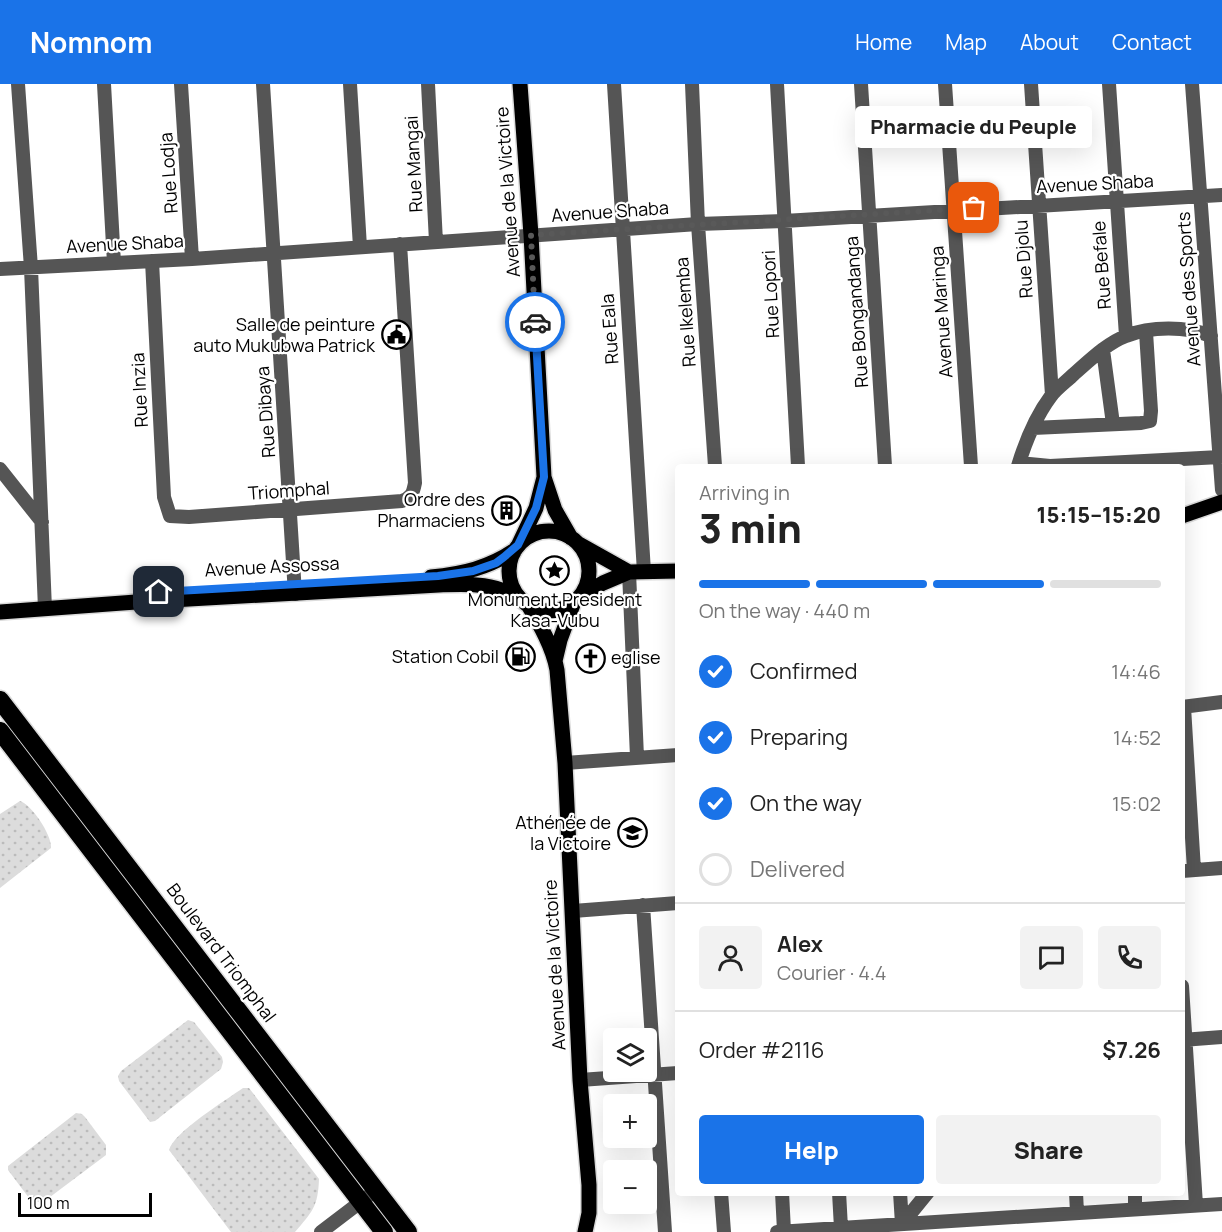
<!DOCTYPE html>
<html lang="en">
<head>
<meta charset="utf-8">
<style>
	:root { --surface:#fff; --page:#f2f2f2; --text:#222; --muted:#767676; --line:#e0e0e0; --accent:#1a73e8 }
	body { margin:0; font-family:Manrope,sans-serif; background:var(--page); color:var(--text); height:100vh; display:flex; flex-direction:column; font-size:22px; white-space:nowrap }
	* { box-sizing:border-box; margin:0 }
	p { font-size:20px; color:var(--muted) }
	.icon { flex:none; width:33px; height:33px; fill:none; stroke:currentColor; stroke-width:2; stroke-linecap:round; stroke-linejoin:round }
	.map { position:relative; flex:1; overflow:hidden }
	.details { position:absolute; left:675px; top:380px; width:510px; height:732px; display:flex; flex-direction:column; background:var(--surface); border-radius:6px; box-shadow:0 6px 24px #0002 }
	.details>* { flex:none }
	.buttons { position:absolute; left:603px; top:944px; display:grid; gap:12px }
	.buttons a { display:grid; place-items:center; width:54px; height:54px; border-radius:6px; background:var(--surface); box-shadow:0 6px 24px #0002; font-size:30px }
	.scale { position:absolute; left:18px; bottom:15px; width:134px; box-sizing:border-box; padding-left:6px; border:3px solid #000; border-top:0; font-size:16px; line-height:21px; white-space:nowrap; color:#000; -webkit-text-stroke:4px #fff; paint-order:stroke }
	.pin { position:absolute; display:grid; place-items:center; width:51px; height:51px; color:#fff; margin:-26px; border-radius:12px; box-shadow:0 3px 9px #0006 }
	.courier { position:absolute; display:grid; place-items:center; width:60px; height:60px; margin:-30px; border:4px solid #1a73e8; border-radius:50%; background:#fff; color:#222; box-shadow:0 2px 8px #0007 }
	.bubble { position:absolute; height:42px; border-radius:6px; background:var(--surface); box-shadow:0 6px 24px #0002; font-size:20px; font-weight:800; line-height:42px; text-align:center }
	.headline em { font-style:normal; font-weight:800 }
	.headline div { display:flex; flex-direction:column-reverse }
	.headline { display:flex; align-items:center; justify-content:space-between; height:102px; padding:0 24px }
	h1 { font-size:39px; font-weight:800; line-height:45px }
	.bar { display:grid; grid-template-columns:repeat(4,1fr); gap:9px 6px; align-content:center; height:72px; padding:0 24px }
	.bar i { height:8px; border-radius:4px; background:var(--line) }
	.bar .active { background:var(--accent) }
	.bar p { grid-column:span 4 }
	.line { display:flex; align-items:center; gap:15px; padding:0 24px; border-top:2px solid var(--line) }
	.line div { flex:1 }
	.round { display:grid; place-items:center; flex:none; width:63px; height:63px; border-radius:6px; background:var(--page) }
	ol { padding:0 24px; list-style:none }
	li { display:flex; align-items:center; gap:18px; height:66px }
	li p { margin-inline-start:auto }
	li .icon { padding:6px; border-radius:50%; background:var(--accent); color:#fff; stroke-width:4 }
	li:last-child { color:var(--muted) }
	li i { width:33px; height:33px; border:3px solid var(--line); border-radius:50% }
	.action { display:flex; gap:12px; margin-top:auto; padding:12px 24px }
	.action a { flex:1; height:69px; border-radius:6px; background:var(--accent); color:#fff; font-size:24px; font-weight:800; line-height:69px; text-align:center }
	.action a+a { background:var(--page); color:var(--text) }
	header { display:flex; align-items:center; gap:36px; box-sizing:border-box; height:84px; padding:0 30px; background:var(--accent); color:#fff }
	header strong { font-size:28px }
	nav { display:flex; gap:33px; margin-inline-start:auto; font-size:21px }
	.map>svg:first-child { display:block }
	.park { fill:url(#park-dots) }
	.lines { fill:none; stroke-linecap:round; stroke-linejoin:round }
	.major-casing { stroke:#dbdbdb; stroke-width:18 }
	.highway-casing { stroke:#dbdbdb; stroke-width:21 }
	.minor { stroke:#555; stroke-width:14 }
	.major { stroke:#000; stroke-width:15 }
	.highway { stroke:#000; stroke-width:18 }
	.done { stroke:#595959; stroke-width:6; stroke-dasharray:0 10.8 }
	.route { stroke:#1a73e8; stroke-width:8 }
	.labels { text-anchor:middle; stroke-width:4.5; stroke-linejoin:round; paint-order:stroke }
	.street-label { font-size:18px; fill:#000; stroke:#fff }
	.poi-label { font-size:18px; fill:#000; stroke:#fff; text-anchor:end }
</style>
</head>
<body>
<header>
<strong>Nomnom</strong>
<nav><a>Home</a><a>Map</a><a>About</a><a>Contact</a></nav>
</header>
<div class="map">
<svg width="1222" height="1148" viewBox="0 0 1222 1148">
	<defs>
		<pattern id="park-dots" width="8" height="8" patternUnits="userSpaceOnUse" patternTransform="scale(1.5)"><rect width="8" height="8" fill="#dcdcdc"/><path d="M2 2h.1M6 6h.1" fill="none" stroke="#bbb" stroke-width="1.8" stroke-linecap="round"/></pattern>
	</defs>
	<rect width="100%" height="100%" fill="#fff"/>
	<path class="park" d="M20,717c12,4 32,34 31,47l-51,40v-74z
		M188,936l6,2 28,35 1,5 -2,7 -66,52 -5,1 -31,-41 -1,-5 3,-5z
		M243,1004h6l70,91c-1,28 -7,33 -24,53h-64l-62,-82c5,-18 57,-50 74,-62z
		M76,1029l6,1 3,3 21,28v10l-56,42 -10,5h-8l-24,-32v-4z"/>
	<g class="lines">
		<defs>
			<path id="major" d="M520,0l11,151 13,242 11,33 16,28
				M1182,432l40,-14
				M509 487a40 40 0 1 1 80 0a40 40 0 1 1-80 0Z
				M519,460l17,-36 8,-31
				M579,460l50,28
				M431,493c31,-3 58,-9 84,-27
				M580,512l23,-13 26,-11 49,-1
				M528,521c12,20 25,42 29,65l8,93 15,317 9,105v28l-4,19
				M0,528l136,-10 303,-17c29,-1 58,-3 83,16
				M555,577l5,-21 14,-38"/>
			<path id="highway" d="M0,616l408,532
				M0,647l384,501"/>
		</defs>
		<use href="#major" class="major-casing"/>
		<use href="#highway" class="highway-casing"/>
		<path class="minor" d="M18,0l13,184 14,341
			M104,0l10,179
			M181,0l11,175
			M263,0l32,510
			M350,0l10,163
			M428,0l8,158
			M614,0l30,488
			M692,0l6,140 17,242
			M777,0l21,382
			M861,0l24,382
			M945,0l26,382
			M1031,0l21,311
			M1109,0l17,252
			M1192,0l30,406
			M152,177l12,236 6,19 19,1 213,-16c10,-4 11,-8 13,-18l-15,-239
			M0,185l192,-10 506,-35 86,-3 438,-26
			M1103,266l10,74
			M1033,344l108,-5 9,-2 1,-10 -5,-79
			M1019,379l31,3 170,-9
			M1018,382c7,-23 18,-50 33,-70 6,-8 16,-15 23,-22 15,-13 33,-31 52,-38 24,-10 61,-10 85,0
			M0,385l42,53
			M629,488l8,185
			M1182,623l40,-5
			M1184,623l10,163
			M565,679l113,-8
			M1182,787l40,-3
			M643,821l22,327
			M573,827l105,-8
			M1182,902l14,219
			M1182,956l40,-3
			M580,996l98,-7
			M721,1108l3,40
			M782,1108l2,39
			M839,1108l2,36
			M900,1108l2,32
			M1076,1108l1,21
			M1135,1108v17
			M902,1140l26,-32
			M321,1148l46,-35
			M777,1148l445,-28"/>
		<use href="#major" class="major"/>
		<use href="#highway" class="highway"/>
	</g>
	<g class="lines">
		<path class="done" d="M535,238l-4,-87 443,-27"/>
		<path class="route" d="M159,508l279,-16 35,-5 23,-8 8,-6 14,-12 18,-37 8,-31 -9,-155"/>
	</g>
	<defs>
		<symbol id="civic-ring" viewBox="-11 -11 22 22"><circle r="9.5" fill="#fff" stroke="#000" stroke-width="1.5"/><path d="M-.6-6.5H3V-4.5H.6V-3L4-1V1h2V6H-6V1h2V-1L-.6-3ZM-1.2 2.5V6h2.4V2.5Z" fill="#000"/></symbol>
		<symbol id="building-ring" viewBox="-11 -11 22 22"><circle r="9.5" fill="#fff" stroke="#000" stroke-width="1.5"/><path d="M-4-6H4V6H1V3H-1V6H-4ZM-2.5-4.3h1.7v1.8h-1.7ZM.8-4.3h1.7v1.8H.8ZM-2.5-1h1.7V.8h-1.7ZM.8-1h1.7V.8H.8Z" fill="#000"/></symbol>
		<symbol id="sight-ring" viewBox="-11 -11 22 22"><circle r="9.5" fill="#fff" stroke="#000" stroke-width="1.5"/><path d="M0-6L1.8-2.2L6-1.7L2.9 1.2L3.7 5.4L0 3.3L-3.7 5.4L-2.9 1.2L-6-1.7L-1.8-2.2Z" fill="#000"/></symbol>
		<symbol id="fuel-ring" viewBox="-11 -11 22 22"><circle r="9.5" fill="#fff" stroke="#000" stroke-width="1.5"/><path d="M-5.5-6h7V0h2V4h1.3V-2.5L3-4.5l.8-.8L6-3V5H2.5V1h-1V6h-7ZM-4.2-4.7v3.2H.2V-4.7Z" fill="#000"/></symbol>
		<symbol id="church-ring" viewBox="-11 -11 22 22"><circle r="9.5" fill="#fff" stroke="#000" stroke-width="1.5"/><path d="M-1.2-6h2.4v3.5h3.3v2.4h-3.3V6h-2.4V-.1h-3.3v-2.4h3.3Z" fill="#000"/></symbol>
		<symbol id="school-ring" viewBox="-11 -11 22 22"><circle r="9.5" fill="#fff" stroke="#000" stroke-width="1.5"/><path d="M0-5L7-2L0 1L-7-2ZM-4 1L0 2.5L4 1V4Q0 6-4 4Z" fill="#000"/></symbol>
	</defs>
	<g fill-rule="evenodd">
		<use href="#civic-ring" x="380" y="234" width="33" height="33"/>
		<use href="#building-ring" x="490" y="410" width="33" height="33"/>
		<use href="#sight-ring" x="538" y="470" width="33" height="33"/>
		<use href="#fuel-ring" x="504" y="556" width="33" height="33"/>
		<use href="#church-ring" x="574" y="558" width="33" height="33"/>
		<use href="#school-ring" x="616" y="732" width="33" height="33"/>
	</g>
	<g class="labels">
		<g class="street-label">
			<text transform="translate(414 80) rotate(-93)" y="6">Rue Mangai</text>
			<text transform="translate(169 89) rotate(-94)" y="6">Rue Lodja</text>
			<text transform="translate(1095 100) rotate(-3)" y="6">Avenue Shaba</text>
			<text transform="translate(508 108) rotate(-94)" y="6">Avenue de la Victoire</text>
			<text transform="translate(610 128) rotate(-4)" y="6">Avenue Shaba</text>
			<text transform="translate(125 160) rotate(-3)" y="6">Avenue Shaba</text>
			<text transform="translate(1024 175) rotate(-94)" y="6">Rue Djolu</text>
			<text transform="translate(1102 181) rotate(-94)" y="6">Rue Befale</text>
			<text transform="translate(1189 205) rotate(-94)" y="6">Avenue des Sports</text>
			<text transform="translate(771 210) rotate(-93)" y="6">Rue Lopori</text>
			<text transform="translate(686 228) rotate(-94)" y="6">Rue Ikelemba</text>
			<text transform="translate(857 228) rotate(-94)" y="6">Rue Bongandanga</text>
			<text transform="translate(942 228) rotate(-94)" y="6">Avenue Maringa</text>
			<text transform="translate(610 245) rotate(-94)" y="6">Rue Eala</text>
			<text transform="translate(140 306) rotate(-93)" y="6">Rue Inzia</text>
			<text transform="translate(266 328) rotate(-94)" y="6">Rue Dibaya</text>
			<text transform="translate(289 407) rotate(-4)" y="6">Triomphal</text>
			<text transform="translate(272 483) rotate(-3)" y="6">Avenue Assossa</text>
			<text transform="translate(221 869) rotate(53)" y="6">Boulevard Triomphal</text>
			<text transform="translate(555 881) rotate(-93)" y="6">Avenue de la Victoire</text>
		</g>
		<g class="poi-label">
			<text x="375" y="247">Salle de peinture<tspan x="375" dy="21">auto Mukubwa Patrick</tspan></text>
			<text x="485" y="422">Ordre des<tspan x="485" dy="21">Pharmaciens</tspan></text>
			<text x="555" y="522" text-anchor="middle">Monument President<tspan x="555" dy="21">Kasa-Vubu</tspan></text>
			<text x="499" y="579">Station Cobil</text>
			<text x="611" y="580" text-anchor="start">eglise</text>
			<text x="611" y="745">Athénée de<tspan x="611" dy="21">la Victoire</tspan></text>
		</g>
	</g>
</svg>
<div class="buttons">
<a><svg class="icon" aria-label="layers" viewBox="0 0 24 24"><path d="M12 4l9 5-9 5-9-5zM3 14l9 5 9-5"/></svg></a>
<a>+</a>
<a>−</a>
</div>
<div class="scale">100 m</div>
<div class="pin" style="left:974px;top:124px;background:#ea580c"><svg class="icon" aria-label="bag" viewBox="0 0 24 24"><path d="M5 8h14l-1 12H6zM9 8a3 3 0 0 1 6 0"/></svg></div>
<div class="pin" style="left:159px;top:508px;background:#1f2937"><svg class="icon" aria-label="home" viewBox="0 0 24 24"><path d="M3 11l9-7 9 7M6 9v11h12V9"/></svg></div>
<div class="courier" style="left:535px;top:238px"><svg class="icon" aria-label="car" viewBox="0 0 24 24"><path d="M5 17H2v-5l4-1 3-4h7l3 4 3 1v5h-3M9 17h6M6 11h13"/><circle cx="7" cy="17" r="2"/><circle cx="17" cy="17" r="2"/></svg></div>
<div class="bubble" style="left:855px;top:22px;width:237px">Pharmacie du Peuple</div>
<section class="details">
<div class="headline"><div><h1>3 min</h1><p>Arriving in</p></div><em>15:15–15:20</em></div>
<div class="bar"><i class="active"></i><i class="active"></i><i class="active"></i><i></i><p>On the way · 440 m</p></div>
<ol>
<li><svg class="icon" aria-label="check" viewBox="0 0 24 24"><path d="M5 12l5 5 9-10"/></svg>Confirmed<p>14:46</p></li>
<li><svg class="icon" aria-label="check" viewBox="0 0 24 24"><path d="M5 12l5 5 9-10"/></svg>Preparing<p>14:52</p></li>
<li><svg class="icon" aria-label="check" viewBox="0 0 24 24"><path d="M5 12l5 5 9-10"/></svg>On the way<p>15:02</p></li>
<li><i></i>Delivered</li>
</ol>
<div class="line" style="height:108px"><a class="round"><svg class="icon" aria-label="person" viewBox="0 0 24 24"><circle cx="12" cy="8" r="4"/><path d="M4 21q1-7 8-7t8 7"/></svg></a><div><b>Alex</b><p>Courier · 4.4</p></div><a class="round"><svg class="icon" aria-label="chat" viewBox="0 0 24 24"><path d="M4 5h16v11H9l-5 4z"/></svg></a><a class="round"><svg class="icon" aria-label="phone" viewBox="0 0 24 24"><path d="M5 4h4l2 5-3 2q2 4 5 5l2-3 5 2v4C11 20 4 13 5 4z"/></svg></a></div>
<div class="line" style="height:78px"><div>Order #2116</div><b>$7.26</b></div>
<div class="action"><a>Help</a><a>Share</a></div>
</section>
</div>
</body>
</html>
